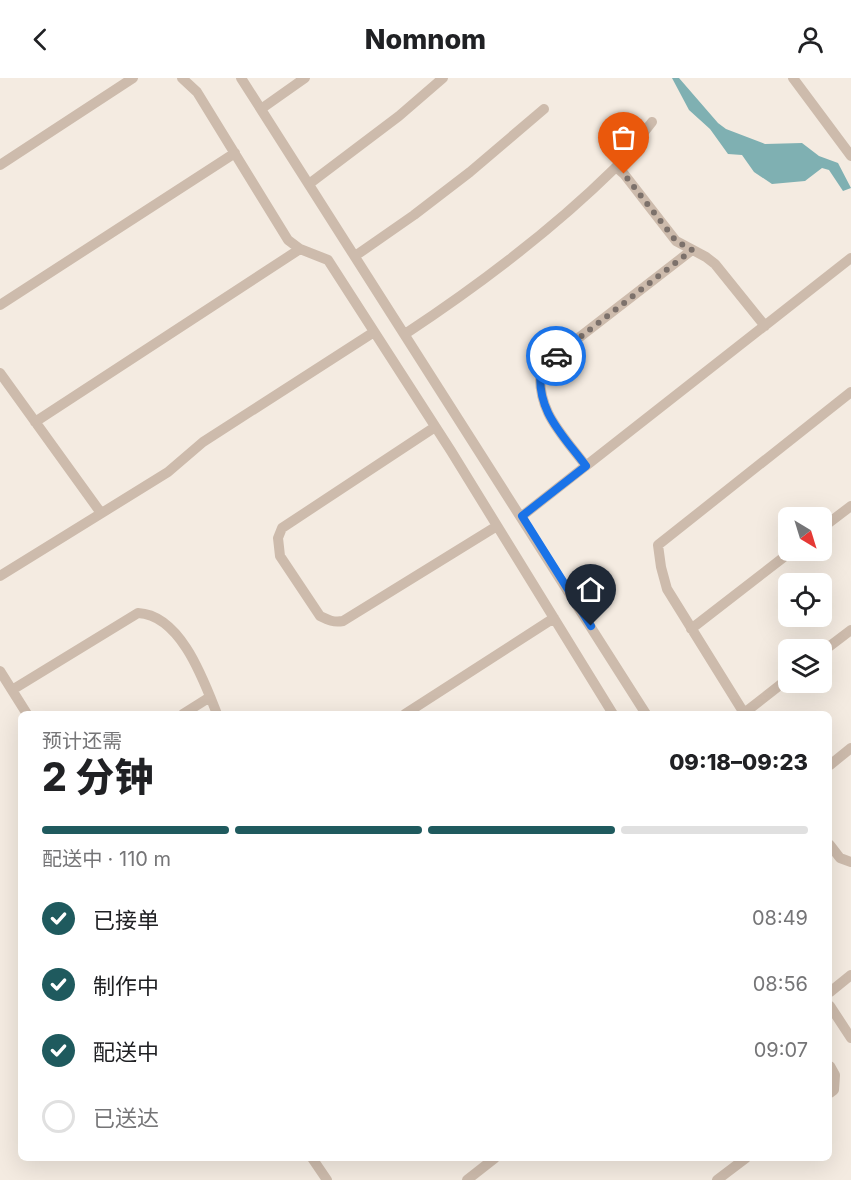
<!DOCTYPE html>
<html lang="zh">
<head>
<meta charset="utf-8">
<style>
	:root { --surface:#fff; --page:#f6f6f6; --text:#202124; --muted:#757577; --line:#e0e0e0; --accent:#1f5a5e }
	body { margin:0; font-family:Inter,"Noto Sans SC",sans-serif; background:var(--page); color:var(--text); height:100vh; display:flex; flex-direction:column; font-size:22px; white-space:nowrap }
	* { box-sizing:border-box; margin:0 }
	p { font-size:20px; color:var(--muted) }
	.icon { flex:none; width:33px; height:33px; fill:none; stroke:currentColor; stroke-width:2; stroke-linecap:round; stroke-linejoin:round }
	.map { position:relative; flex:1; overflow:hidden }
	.drawer { position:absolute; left:18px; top:633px; width:814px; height:450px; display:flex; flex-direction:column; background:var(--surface); border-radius:9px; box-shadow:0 6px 24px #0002 }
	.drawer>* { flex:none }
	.needle { width:39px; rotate:142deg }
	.fabs { position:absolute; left:778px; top:429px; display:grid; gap:12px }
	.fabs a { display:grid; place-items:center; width:54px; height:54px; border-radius:9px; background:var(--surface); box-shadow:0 6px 24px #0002; font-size:30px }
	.pin { position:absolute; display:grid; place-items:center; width:51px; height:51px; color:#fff; margin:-62px -26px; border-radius:50% 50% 50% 0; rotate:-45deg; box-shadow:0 0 6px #0007 }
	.pin .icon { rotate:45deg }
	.courier { position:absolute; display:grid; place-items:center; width:60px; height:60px; margin:-30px; border:4px solid #1a73e8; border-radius:50%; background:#fff; color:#222; box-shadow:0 2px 8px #0007 }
	.head em { font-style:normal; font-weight:800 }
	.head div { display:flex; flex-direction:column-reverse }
	.head { display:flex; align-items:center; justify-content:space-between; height:102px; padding:0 24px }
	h1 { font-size:39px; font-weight:800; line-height:45px }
	.bar { display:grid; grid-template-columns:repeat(4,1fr); gap:9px 6px; align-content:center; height:72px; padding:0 24px }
	.bar i { height:8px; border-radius:4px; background:var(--line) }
	.bar .on { background:var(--accent) }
	.bar p { grid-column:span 4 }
	ol { padding:0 24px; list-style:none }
	li { display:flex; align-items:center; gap:18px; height:66px }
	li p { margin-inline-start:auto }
	li .icon { padding:6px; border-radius:50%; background:var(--accent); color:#fff; stroke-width:4 }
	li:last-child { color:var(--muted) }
	li i { width:33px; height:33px; border:3px solid var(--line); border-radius:50% }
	header { display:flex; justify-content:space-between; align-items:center; height:78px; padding:0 24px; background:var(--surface); font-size:27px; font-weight:800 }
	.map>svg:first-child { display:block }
	.water { fill:#7fb0b2 }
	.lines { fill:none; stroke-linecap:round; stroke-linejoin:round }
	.lane { stroke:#cdbbac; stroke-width:10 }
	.done { stroke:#7c716b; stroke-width:6; stroke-dasharray:0 10.8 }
	.route { stroke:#1a73e8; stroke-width:8 }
</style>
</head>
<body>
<header><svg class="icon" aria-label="back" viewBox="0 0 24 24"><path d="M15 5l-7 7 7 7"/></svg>Nomnom<svg class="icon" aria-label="person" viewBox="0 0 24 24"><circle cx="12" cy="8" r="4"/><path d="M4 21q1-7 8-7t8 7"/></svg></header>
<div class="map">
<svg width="851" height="1102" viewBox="0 0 851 1102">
	<rect width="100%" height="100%" fill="#f4ebe1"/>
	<path class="water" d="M672,0h7l39,45 8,6 39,15 37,-1 17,13 19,7 13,25 -8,3 -14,-21 -7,-2 -17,13 -33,3 -18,-12 -12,-17 -14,-1 -18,-25 -21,-19z"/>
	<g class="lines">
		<path class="lane" d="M182,0l15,14 91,148 12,9 28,11 123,191 162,263
			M241,0l405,636
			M793,0l58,78
			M261,31l44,-31
			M0,87l133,-87
			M616,89l8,7 52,67 30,16 9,7 50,62
			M309,106l90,-68 44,-38
			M355,178l59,-41 56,-43 74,-63
			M0,227l235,-152
			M405,256c74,-49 146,-103 209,-165 14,-14 26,-32 38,-47
			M0,295l101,140
			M35,344l265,-173
			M435,349l-153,101 -4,10 2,18 40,60c8,4 14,7 23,5l154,-95
			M586,388c-24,-32 -51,-56 -45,-99l151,-117
			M522,438l329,-258
			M822,450l29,-22
			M0,498l168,-104 35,-30 171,-110
			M691,551l102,-79
			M822,574l29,-22
			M0,593l27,43
			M12,612l126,-77c43,2 66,68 79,101
			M744,635l-77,-124 -6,-22 -3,-22 193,-153
			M183,636l27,-17
			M405,636l149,-96
			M743,636l46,-36
			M830,687l21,-17
			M830,767l10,13 11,4
			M830,914l21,-17
			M830,928l21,32
			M830,988l5,9 -1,15 -4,3
			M312,1080l15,22
			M467,1102l28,-22
			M717,1102l29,-22"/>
	</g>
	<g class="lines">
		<path class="done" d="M556,278l136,-106 -16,-9 -52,-67"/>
		<path class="route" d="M556,278l-15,11c-6,43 21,67 45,99l-64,50 69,110"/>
	</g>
</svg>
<div class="fabs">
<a><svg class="needle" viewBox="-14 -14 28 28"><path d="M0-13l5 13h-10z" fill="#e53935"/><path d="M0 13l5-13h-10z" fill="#757577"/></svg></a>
<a><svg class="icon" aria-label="locate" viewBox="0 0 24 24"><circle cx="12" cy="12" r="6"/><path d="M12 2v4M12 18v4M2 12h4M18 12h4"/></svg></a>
<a><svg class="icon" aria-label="layers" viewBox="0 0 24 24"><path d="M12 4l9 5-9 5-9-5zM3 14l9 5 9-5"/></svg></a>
</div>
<div class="pin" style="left:624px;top:96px;background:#ea580c"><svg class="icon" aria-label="bag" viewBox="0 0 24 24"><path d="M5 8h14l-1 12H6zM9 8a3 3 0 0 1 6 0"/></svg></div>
<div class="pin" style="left:591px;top:548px;background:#1f2937"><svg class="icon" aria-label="home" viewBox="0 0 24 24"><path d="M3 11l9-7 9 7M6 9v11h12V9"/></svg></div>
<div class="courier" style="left:556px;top:278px"><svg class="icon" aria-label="car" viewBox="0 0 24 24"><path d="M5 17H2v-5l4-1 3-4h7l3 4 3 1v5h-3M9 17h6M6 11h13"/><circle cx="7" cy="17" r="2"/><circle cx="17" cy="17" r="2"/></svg></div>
<section class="drawer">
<div class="head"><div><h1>2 分钟</h1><p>预计还需</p></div><em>09:18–09:23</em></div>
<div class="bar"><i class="on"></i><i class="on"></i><i class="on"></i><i></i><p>配送中 · 110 m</p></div>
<ol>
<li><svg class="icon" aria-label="check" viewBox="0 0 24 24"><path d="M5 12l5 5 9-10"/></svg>已接单<p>08:49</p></li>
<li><svg class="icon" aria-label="check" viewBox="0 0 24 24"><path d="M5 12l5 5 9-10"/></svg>制作中<p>08:56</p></li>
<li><svg class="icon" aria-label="check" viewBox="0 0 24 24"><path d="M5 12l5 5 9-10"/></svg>配送中<p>09:07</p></li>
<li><i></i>已送达</li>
</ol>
</section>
</div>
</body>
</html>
